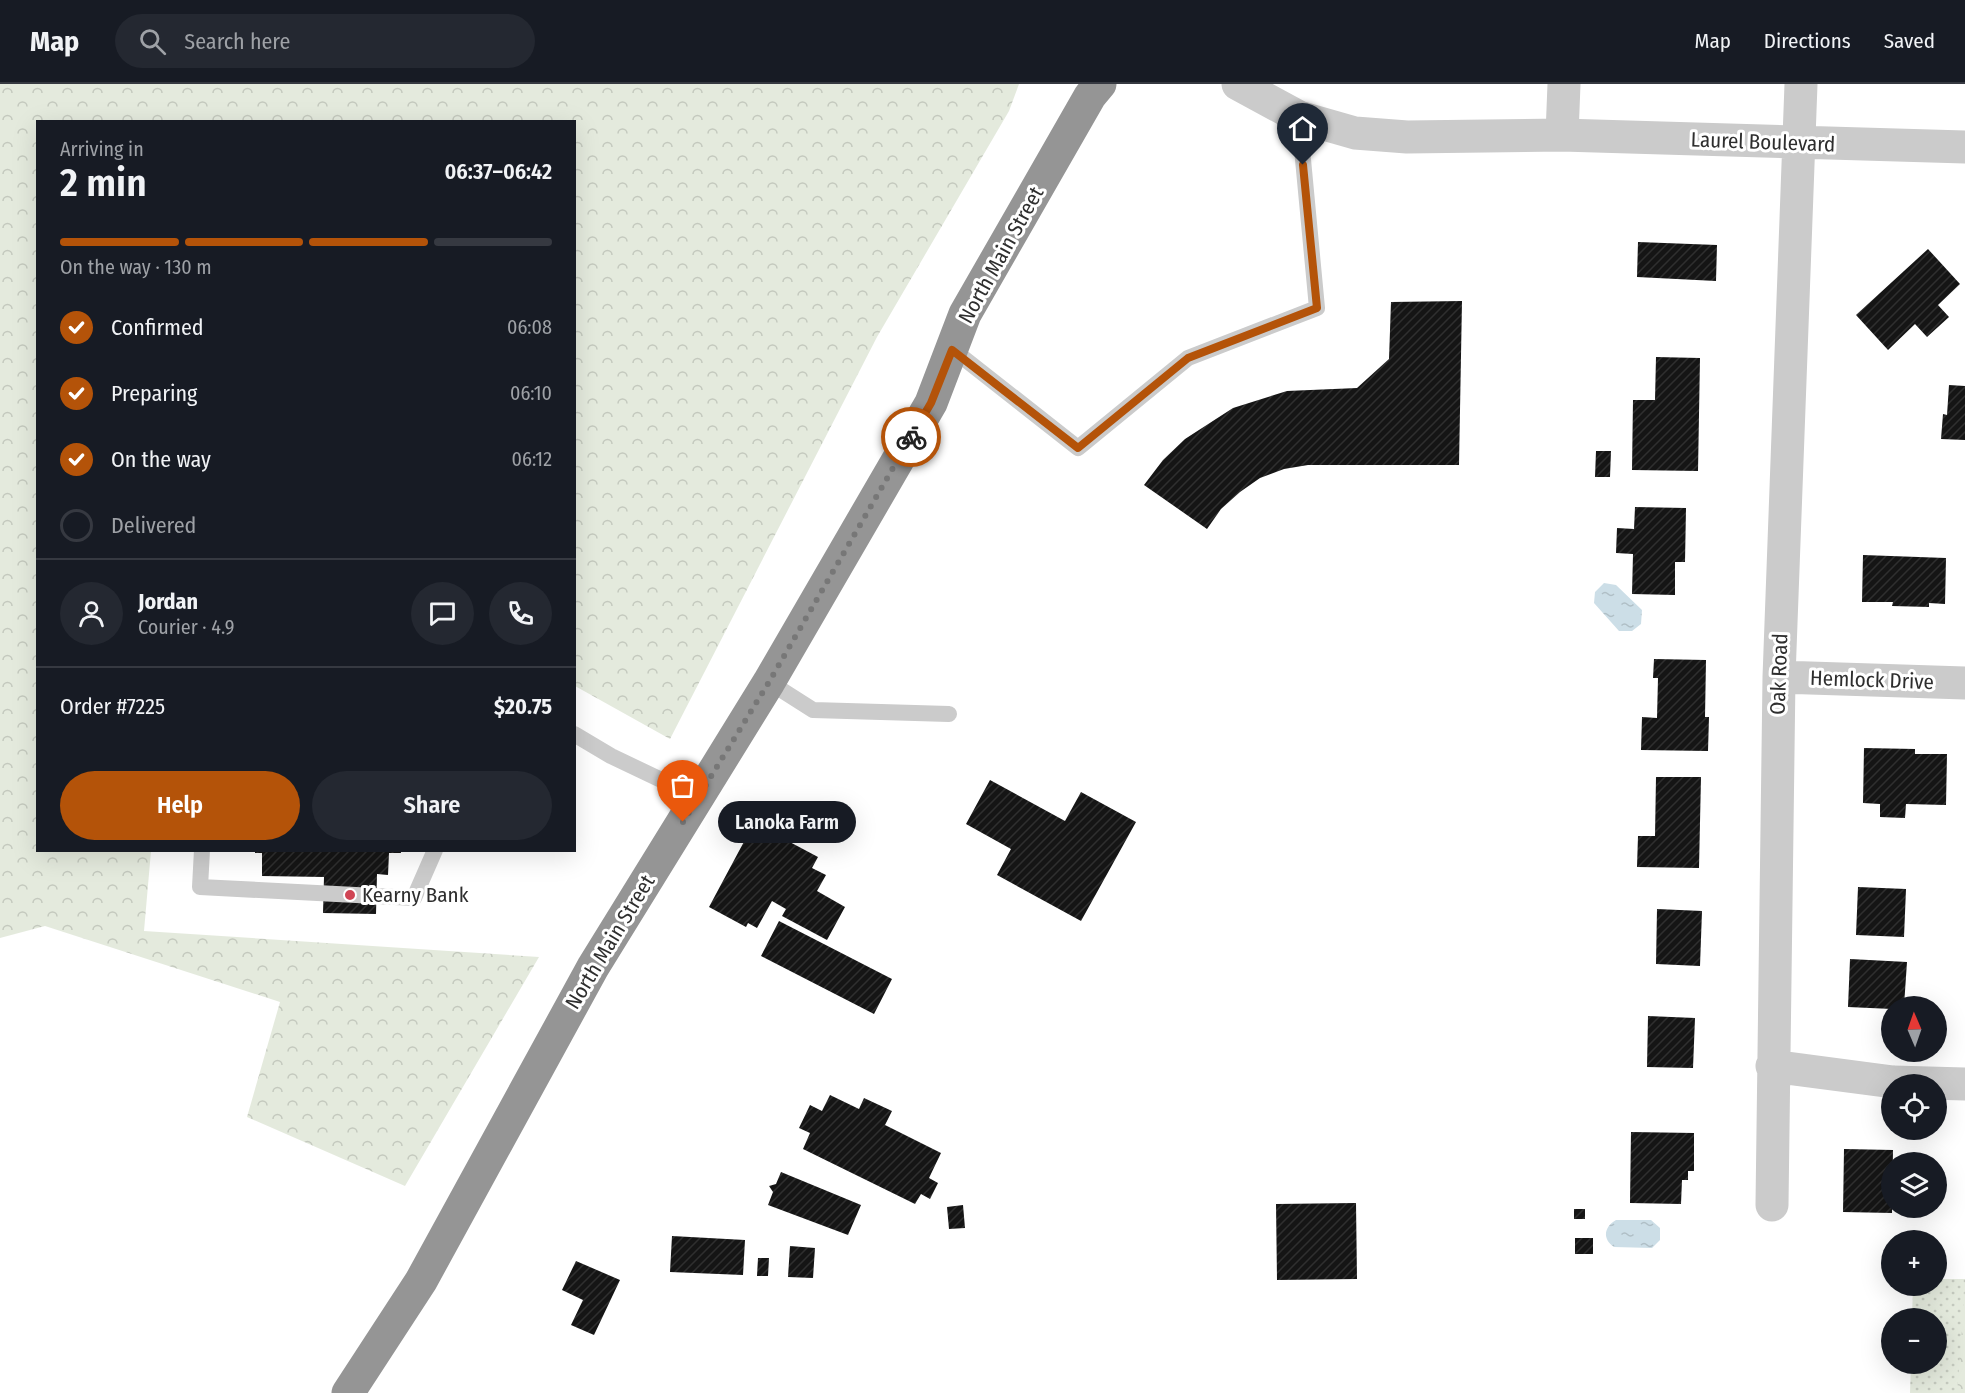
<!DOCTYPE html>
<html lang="en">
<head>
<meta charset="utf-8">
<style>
	:root { --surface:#171b24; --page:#242831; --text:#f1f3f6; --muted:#9ea1a6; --line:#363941; --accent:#b45309 }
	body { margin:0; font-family:"Fira Sans Condensed",sans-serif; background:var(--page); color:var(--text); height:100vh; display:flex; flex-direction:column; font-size:22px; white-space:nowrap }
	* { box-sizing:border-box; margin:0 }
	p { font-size:20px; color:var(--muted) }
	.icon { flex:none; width:33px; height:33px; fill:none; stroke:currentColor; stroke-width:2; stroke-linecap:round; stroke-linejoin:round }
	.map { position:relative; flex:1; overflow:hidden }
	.drawer { position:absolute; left:36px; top:36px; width:540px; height:732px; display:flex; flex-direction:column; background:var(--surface); border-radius:0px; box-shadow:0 6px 24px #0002 }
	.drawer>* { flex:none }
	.needle { width:39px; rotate:358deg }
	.buttons { position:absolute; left:1881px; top:912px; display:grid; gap:12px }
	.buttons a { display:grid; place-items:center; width:66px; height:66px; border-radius:50%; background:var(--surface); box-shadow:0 6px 24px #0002; font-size:30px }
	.pin { position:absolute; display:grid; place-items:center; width:51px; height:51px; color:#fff; margin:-62px -26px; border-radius:50% 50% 50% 0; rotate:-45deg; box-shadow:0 0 6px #0007 }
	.pin .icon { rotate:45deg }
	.courier { position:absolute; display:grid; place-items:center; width:60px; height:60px; margin:-30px; border:4px solid #b45309; border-radius:50%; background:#fff; color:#222; box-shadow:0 2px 8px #0007 }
	.bubble { position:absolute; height:42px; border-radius:21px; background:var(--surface); box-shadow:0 6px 24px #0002; font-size:20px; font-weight:600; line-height:42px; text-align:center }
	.overview em { font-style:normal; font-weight:600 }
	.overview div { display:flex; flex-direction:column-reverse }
	.overview { display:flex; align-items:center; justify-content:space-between; height:102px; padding:0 24px }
	h1 { font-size:39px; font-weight:600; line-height:45px }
	.bar { display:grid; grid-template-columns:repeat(4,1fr); gap:9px 6px; align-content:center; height:72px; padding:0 24px }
	.bar i { height:8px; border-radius:4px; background:var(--line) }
	.bar .active { background:var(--accent) }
	.bar p { grid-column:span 4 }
	.line { display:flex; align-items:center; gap:15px; padding:0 24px; border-top:2px solid var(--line) }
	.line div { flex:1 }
	.round { display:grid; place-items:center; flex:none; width:63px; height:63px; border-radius:32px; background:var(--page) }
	ol { padding:0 24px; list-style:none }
	li { display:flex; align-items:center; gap:18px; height:66px }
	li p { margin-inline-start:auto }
	li .icon { padding:6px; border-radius:50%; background:var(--accent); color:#fff; stroke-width:4 }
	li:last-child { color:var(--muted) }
	li i { width:33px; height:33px; border:3px solid var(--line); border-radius:50% }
	.action { display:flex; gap:12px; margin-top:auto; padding:12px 24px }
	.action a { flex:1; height:69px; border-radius:36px; background:var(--accent); color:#fff; font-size:24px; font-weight:600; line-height:69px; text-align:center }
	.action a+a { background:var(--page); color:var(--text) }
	header { display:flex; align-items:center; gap:36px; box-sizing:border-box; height:84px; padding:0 30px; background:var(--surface); border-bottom:2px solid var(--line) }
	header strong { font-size:28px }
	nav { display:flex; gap:33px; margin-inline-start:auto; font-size:21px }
	.search { width:420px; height:54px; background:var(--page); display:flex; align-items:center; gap:15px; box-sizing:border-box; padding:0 21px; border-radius:33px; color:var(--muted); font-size:22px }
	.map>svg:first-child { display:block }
	.green { fill:url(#green-dots) }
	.forest { fill:url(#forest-crowns) }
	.water { fill:url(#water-ripples) }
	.building { fill:url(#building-hatch) }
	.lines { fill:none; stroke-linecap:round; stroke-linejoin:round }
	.lane { stroke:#cbcbcb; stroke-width:16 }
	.street { stroke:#cbcbcb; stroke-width:33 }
	.highway { stroke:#959595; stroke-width:33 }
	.done { stroke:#777; stroke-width:6; stroke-dasharray:0 10.8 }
	.route { stroke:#b45309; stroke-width:8 }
	.poi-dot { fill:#d04554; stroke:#fff; stroke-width:2 }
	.labels { text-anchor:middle; stroke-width:6; stroke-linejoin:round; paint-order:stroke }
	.street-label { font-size:21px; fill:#2e2e2e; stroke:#fff }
	.poi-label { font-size:21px; fill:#2e2e2e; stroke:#fff; text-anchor:start }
</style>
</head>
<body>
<header>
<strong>Map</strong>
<div class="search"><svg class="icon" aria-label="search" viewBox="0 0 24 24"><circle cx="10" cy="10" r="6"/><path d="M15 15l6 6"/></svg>Search here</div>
<nav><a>Map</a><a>Directions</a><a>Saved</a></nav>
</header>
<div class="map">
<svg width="1965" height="1309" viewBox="0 0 1965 1309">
	<defs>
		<pattern id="green-dots" width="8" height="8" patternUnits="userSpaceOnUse" patternTransform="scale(1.5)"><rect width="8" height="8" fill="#e4eadd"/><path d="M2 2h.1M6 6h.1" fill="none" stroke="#c4c9be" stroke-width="1.8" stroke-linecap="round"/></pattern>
		<pattern id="forest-crowns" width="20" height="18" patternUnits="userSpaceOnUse" patternTransform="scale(1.5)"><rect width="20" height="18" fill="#e4eadd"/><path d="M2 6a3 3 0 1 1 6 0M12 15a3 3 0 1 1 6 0" fill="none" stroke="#c4c9be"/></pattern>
		<pattern id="water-ripples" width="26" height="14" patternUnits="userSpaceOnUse" patternTransform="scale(1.5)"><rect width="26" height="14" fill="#ccdee7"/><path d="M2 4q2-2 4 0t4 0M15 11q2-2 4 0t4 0" fill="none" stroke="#b0bfc6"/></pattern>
		<pattern id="building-hatch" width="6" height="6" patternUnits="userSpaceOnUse" patternTransform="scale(1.5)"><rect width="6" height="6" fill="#151515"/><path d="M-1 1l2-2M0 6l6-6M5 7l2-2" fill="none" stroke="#2f2f2f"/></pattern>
	</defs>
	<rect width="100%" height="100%" fill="#fff"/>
	<path class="green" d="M1937,1195h28v114h-55l1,-29h25v-46h-24l1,-32h23z"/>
	<path class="forest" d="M0,0h1019l-10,27 -132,226 -207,402 -95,-53 -1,-564h-536v728l113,1 -7,80 395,26 -134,229 -158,-69 33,-115 -235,-76 -45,12z
		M1965,1206v103h-8z"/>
	<path class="water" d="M1604,499l12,2 26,25 -1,14 -9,7h-13l-25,-28 1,-11z
		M1616,1136h35l9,8v12l-8,8 -38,-1c-12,-8 -10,-20 2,-27z"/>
	<path class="building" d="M1638,158l79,3 -1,36 -79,-4z
		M1928,165l32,35 -22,21 11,12 -22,20 -12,-13 -27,26 -32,-35z
		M1462,217l-3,164h-151l-24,4 -24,9 -20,14 -19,17 -14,20 -63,-44 19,-25 22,-21 48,-31 54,-17 70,-3 32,-29 2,-57z
		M1656,273l44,1 -2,113 -66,-1 1,-70h22z
		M1949,301l16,1v54l-24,-1 2,-25 4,1z
		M1596,367h15l-1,26h-15z
		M1635,423l51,1 -1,54h-10v33l-43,-1 1,-40 -17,-1 1,-25 17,1z
		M1863,471l83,3 -1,46 -16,-1v4l-37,-1 1,-4h-31z
		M1654,575l52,1 -1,57h4l-1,34 -67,-1 1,-33 15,1 1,-40h-5z
		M1864,664l51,1v5h32l-1,51 -40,-1 -1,14 -25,-1v-13l-17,-1z
		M1656,693h45l-2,91 -62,-1 1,-31h17z
		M990,696l75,41 16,-29 55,30 -55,99 -84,-46 14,-26 -45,-25z
		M754,739l64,34 -6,11 14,7 -9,16 28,16 -18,33 -45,-24 4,-7 -14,-8 -15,27 -9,-5 -2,4 -37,-20z
		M255,766h146v3h-12l-1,22 -11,-1 -1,40 -53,-1 1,-36 -62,-1v-23h-7z
		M1858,803l48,2 -2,48 -48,-2z
		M1657,825l45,2 -2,55 -44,-2z
		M779,837l113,58 -18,35 -113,-58z
		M1850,875l57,3 -3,44h-12v3l-44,-2z
		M1648,932l47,2 -2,50 -46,-1z
		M830,1011l29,14 5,-11 28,13 -7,14 56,28 -12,25 9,5 -8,16 -9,-5 -6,10 -112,-55 7,-16 -11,-5 11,-23 12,6z
		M1631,1048l63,1v38h-6v9h-6l-1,24 -51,-1z
		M1844,1065l49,1 -1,63 -49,-1z
		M781,1088l80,33 -13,30 -80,-30 5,-13 -4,-6 7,-2z
		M1356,1119l1,76 -80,1 -1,-76z
		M963,1121l2,23 -16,1 -2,-22z
		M1574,1125h11v10h-11z
		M672,1152l73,4 -2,35 -73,-3z
		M1575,1154h18v16h-18z
		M790,1162l25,2 -2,30 -25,-1z
		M758,1174h11l-1,18h-11z
		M576,1177l44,19 -26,55 -23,-10 12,-25 -21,-10z"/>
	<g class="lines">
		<path class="lane" d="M952,265l126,99 110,-90 129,-50 -18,-191
			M769,598l44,28 136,4
			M574,650l37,22 86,41
			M202,766l-2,37 214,11 21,-48"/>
		<path class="street" d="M1238,0l61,33 56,16 52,4 155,-2 403,12
			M1562,51l2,-51
			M1779,593l186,6
			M1772,982l121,16 72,2
			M1772,1121l7,-528 22,-593"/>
		<path class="highway" d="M348,1309l73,-112 172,-314 176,-285 162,-279 34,-89 125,-218 10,-12"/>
	</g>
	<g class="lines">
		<path class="done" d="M683,738l86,-140 142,-245"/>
		<path class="route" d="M911,353l20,-34 21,-53 126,98 110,-90 129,-50 -14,-143"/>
	</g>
	<circle class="poi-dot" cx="350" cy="811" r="6"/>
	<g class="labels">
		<g class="street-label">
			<text transform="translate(1763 58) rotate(2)" y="7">Laurel Boulevard</text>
			<text transform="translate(1001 171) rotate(-61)" y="7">North Main Street</text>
			<text transform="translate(1779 590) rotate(-88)" y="7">Oak Road</text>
			<text transform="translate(1872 596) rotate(2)" y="7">Hemlock Drive</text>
			<text transform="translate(610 858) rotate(-59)" y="7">North Main Street</text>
		</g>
		<g class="poi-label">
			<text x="362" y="818">Kearny Bank</text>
		</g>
	</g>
</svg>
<div class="buttons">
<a><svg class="needle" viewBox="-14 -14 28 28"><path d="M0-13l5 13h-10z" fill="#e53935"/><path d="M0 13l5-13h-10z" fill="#9ea1a6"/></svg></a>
<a><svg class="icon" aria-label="locate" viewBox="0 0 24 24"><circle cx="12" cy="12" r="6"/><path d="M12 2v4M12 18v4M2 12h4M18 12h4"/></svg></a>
<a><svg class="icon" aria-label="layers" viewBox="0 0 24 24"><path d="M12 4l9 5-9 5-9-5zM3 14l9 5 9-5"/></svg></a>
<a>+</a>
<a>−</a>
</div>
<div class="pin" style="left:683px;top:738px;background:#ea580c"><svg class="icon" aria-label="bag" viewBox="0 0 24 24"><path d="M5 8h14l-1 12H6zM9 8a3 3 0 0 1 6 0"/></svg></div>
<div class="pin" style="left:1303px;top:81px;background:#1f2937"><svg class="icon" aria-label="home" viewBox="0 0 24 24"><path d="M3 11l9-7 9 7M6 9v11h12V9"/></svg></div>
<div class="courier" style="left:911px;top:353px"><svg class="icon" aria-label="bike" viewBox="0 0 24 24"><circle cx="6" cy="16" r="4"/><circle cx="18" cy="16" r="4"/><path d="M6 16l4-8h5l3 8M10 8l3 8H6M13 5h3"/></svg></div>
<div class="bubble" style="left:718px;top:717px;width:138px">Lanoka Farm</div>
<section class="drawer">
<div class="overview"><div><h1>2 min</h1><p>Arriving in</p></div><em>06:37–06:42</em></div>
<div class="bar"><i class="active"></i><i class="active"></i><i class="active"></i><i></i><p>On the way · 130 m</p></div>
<ol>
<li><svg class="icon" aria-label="check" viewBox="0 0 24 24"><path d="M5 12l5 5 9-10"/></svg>Confirmed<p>06:08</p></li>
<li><svg class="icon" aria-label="check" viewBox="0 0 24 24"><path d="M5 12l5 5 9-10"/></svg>Preparing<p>06:10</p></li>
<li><svg class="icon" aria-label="check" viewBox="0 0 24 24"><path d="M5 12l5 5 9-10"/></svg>On the way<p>06:12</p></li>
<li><i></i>Delivered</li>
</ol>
<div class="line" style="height:108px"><a class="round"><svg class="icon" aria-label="person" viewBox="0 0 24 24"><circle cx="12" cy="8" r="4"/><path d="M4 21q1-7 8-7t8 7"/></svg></a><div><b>Jordan</b><p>Courier · 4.9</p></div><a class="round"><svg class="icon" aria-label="chat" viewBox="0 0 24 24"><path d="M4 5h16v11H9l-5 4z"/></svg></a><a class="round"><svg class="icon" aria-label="phone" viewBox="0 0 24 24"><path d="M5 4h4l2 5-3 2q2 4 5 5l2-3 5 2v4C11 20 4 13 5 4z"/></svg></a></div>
<div class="line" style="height:78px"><div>Order #7225</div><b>$20.75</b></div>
<div class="action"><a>Help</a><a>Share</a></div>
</section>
</div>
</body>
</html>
